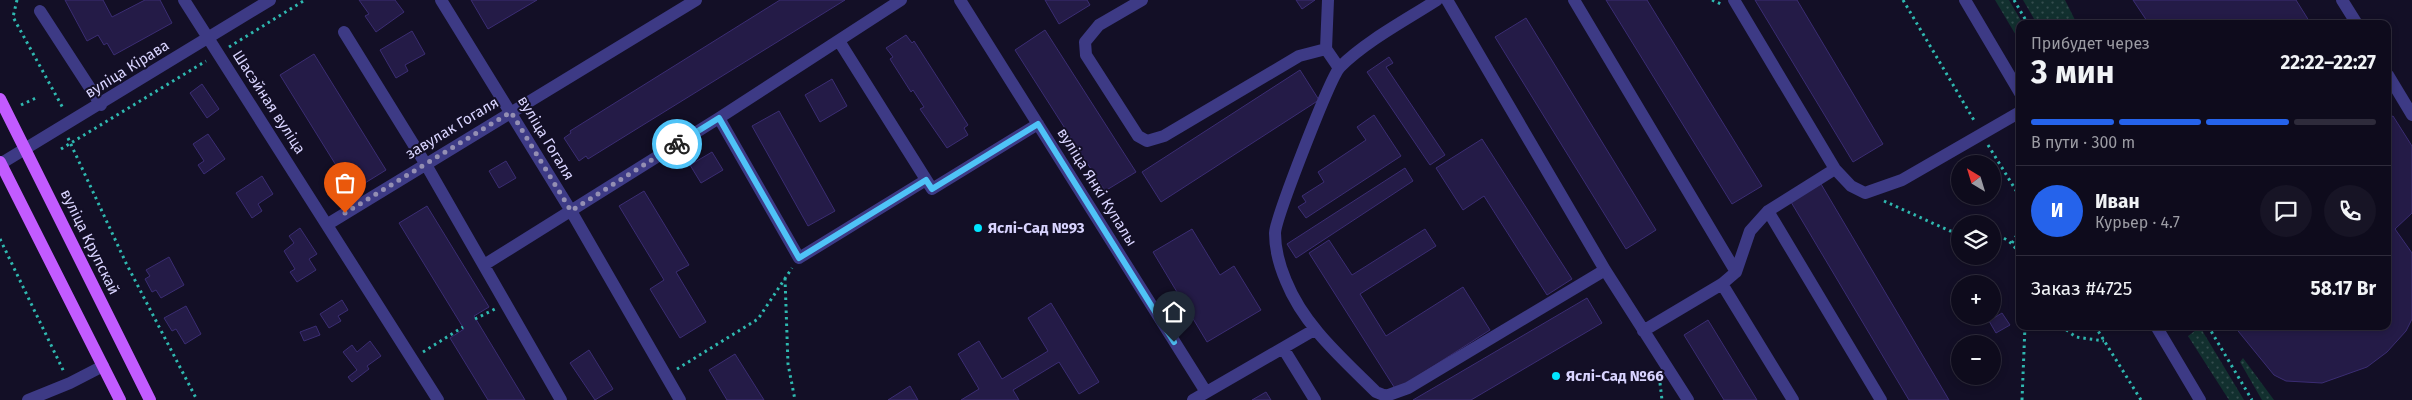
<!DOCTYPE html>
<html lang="ru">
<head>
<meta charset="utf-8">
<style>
	:root { --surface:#0e0b1c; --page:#171425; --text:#f1f3f6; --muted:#9b9ba3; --line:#2e2b3b; --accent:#2563eb }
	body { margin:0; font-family:"Fira Sans",sans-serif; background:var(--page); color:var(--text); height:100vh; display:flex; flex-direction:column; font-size:19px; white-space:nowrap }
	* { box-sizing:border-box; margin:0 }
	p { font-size:16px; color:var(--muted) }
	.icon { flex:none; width:28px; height:28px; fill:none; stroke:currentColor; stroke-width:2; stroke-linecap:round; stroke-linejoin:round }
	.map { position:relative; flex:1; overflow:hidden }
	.drawer { position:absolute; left:2016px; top:20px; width:375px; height:310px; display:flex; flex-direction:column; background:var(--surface); border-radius:10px; box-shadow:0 2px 8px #0003,0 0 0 1px var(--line) }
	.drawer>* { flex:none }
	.needle { width:32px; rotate:322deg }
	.controls { position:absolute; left:1951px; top:155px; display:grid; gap:10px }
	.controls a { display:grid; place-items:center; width:50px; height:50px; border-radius:50%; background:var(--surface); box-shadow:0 2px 8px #0003,0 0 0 1px var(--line); font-size:25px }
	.pin { position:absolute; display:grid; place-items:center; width:42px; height:42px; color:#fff; margin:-51px -21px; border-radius:50% 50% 50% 0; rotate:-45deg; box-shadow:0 0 5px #0007 }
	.pin .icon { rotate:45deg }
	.courier { position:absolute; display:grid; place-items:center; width:50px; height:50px; margin:-25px; border:4px solid #4fc3f7; border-radius:50%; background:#fff; color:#222; box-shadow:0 1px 6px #0007 }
	.summary em { font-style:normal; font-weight:700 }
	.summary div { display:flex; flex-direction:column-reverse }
	.summary { display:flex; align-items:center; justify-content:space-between; height:85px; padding:0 15px }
	h1 { font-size:32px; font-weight:700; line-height:38px }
	.bar { display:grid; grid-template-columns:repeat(4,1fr); gap:8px 5px; align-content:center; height:60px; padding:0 15px }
	.bar i { height:6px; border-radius:4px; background:var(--line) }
	.bar .on { background:var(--accent) }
	.bar p { grid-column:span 4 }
	.line { display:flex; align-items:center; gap:12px; padding:0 15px; border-top:1px solid var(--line) }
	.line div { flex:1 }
	.round { display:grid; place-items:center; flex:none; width:52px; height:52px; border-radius:26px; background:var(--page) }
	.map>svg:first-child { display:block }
	.grass { fill:url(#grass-dots) }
	.building { fill:#241b47; stroke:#3b2d73 }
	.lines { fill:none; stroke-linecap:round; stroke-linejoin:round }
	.path { stroke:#2fb8b0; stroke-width:3; stroke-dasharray:2.5 4; stroke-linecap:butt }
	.minor { stroke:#3d3a85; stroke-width:12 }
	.major { stroke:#c25bff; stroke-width:12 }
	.done { stroke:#948fb3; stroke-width:5; stroke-dasharray:0 9 }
	.route { stroke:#4fc3f7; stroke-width:6 }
	.poi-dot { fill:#00e5ff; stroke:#130f26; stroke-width:2 }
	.labels { text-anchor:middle; stroke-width:4; stroke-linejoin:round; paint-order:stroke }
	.street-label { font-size:15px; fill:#d9d4ff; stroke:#130f26 }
	.poi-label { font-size:15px; font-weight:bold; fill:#d9d4ff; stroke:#130f26; text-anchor:start }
</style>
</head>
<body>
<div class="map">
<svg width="2412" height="400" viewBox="0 0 2412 400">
	<defs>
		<pattern id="grass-dots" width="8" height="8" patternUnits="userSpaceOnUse" patternTransform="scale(1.25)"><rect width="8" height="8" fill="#12302f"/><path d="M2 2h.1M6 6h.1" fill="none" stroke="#344d4e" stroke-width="1.8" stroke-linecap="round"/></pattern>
	</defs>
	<rect width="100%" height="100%" fill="#130f26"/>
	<path class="grass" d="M1995,0h14l14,24h-3v18z
		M2023,0h42l12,24h-40z
		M2200,327l44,73h-15l-41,-64z
		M2243,358l31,42h-12l-22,-38z"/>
	<path class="building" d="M65,0h38l9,17 33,-17h15l12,23 -58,32 -7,-12 -3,2 -6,-10 -11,6z
		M359,0h36l9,12 -28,20 -11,-16 4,-2z
		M471,0h66l-49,29z
		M780,0h65l-257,159 -2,-3 -7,5 -15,-23 7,-5 -1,-2z
		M1045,0h42l3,5 -31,19z
		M1296,0h19l-13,9z
		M1606,0h41l115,186 -30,18z
		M1755,0h42l86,144 -30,18z
		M2133,0h163l15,24h-162z
		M1526,18l130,212 -30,19 -131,-212z
		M1045,30l91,142 -31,19 -90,-141z
		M412,31l13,23 -20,11 3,6 -12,7 -16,-28z
		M906,35l6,8 2,-2 54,84 -4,3 4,7 -21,13 -27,-39 4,-2 -11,-17 -2,2 -21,-33 3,-2 -7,-9z
		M314,54l72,116 -34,21 -72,-116z
		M1389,57l4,6 -7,4 59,88 -15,10 -63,-93z
		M1300,70l19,30 -158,102 -19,-30z
		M832,79l15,27 -27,16 -15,-27z
		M202,84l17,25 -12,9 -17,-25z
		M779,111l56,100 -27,15 -56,-100z
		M1374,115l27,41 -95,62 -8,-11 8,-5 -4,-6 22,-14 -6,-10 48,-32 -9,-13z
		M2393,116l19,30v67l-17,16 17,24v66l-6,12 -19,21 -20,15 -45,16 -36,-2 -12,-6 -40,-49h154v-208z
		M208,134l17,25 -21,15 -6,-9 6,-4 -11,-17z
		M1482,139l90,140 -25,16 -63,-99 -21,14 -27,-42z
		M712,152l11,18 -22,13 -11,-18z
		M506,161l10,17 -17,10 -10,-17z
		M1405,168l8,13 -117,77 -9,-14z
		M262,176l11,18 -15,10 4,7 -10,7 -16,-25z
		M1821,184l128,216h-40l-118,-198z
		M644,191l45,74 -13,7 30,50 -26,16 -30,-49 14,-9 -45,-74z
		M427,206l62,101 -15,9 51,84h-37l-38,-62 14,-9 -65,-106z
		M300,228l17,26 -8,5 7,11 -19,12 -7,-10 5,-3 -11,-18 10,-8 -5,-7z
		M1192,229l28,46 14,-9 27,44 -54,32 -54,-90z
		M1425,229l11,17 -76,48 26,42 77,-49 27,43 -94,60 -87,-137 20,-13 23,35z
		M169,257l15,28 -23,13 -5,-8 -4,2 -7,-13 5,-3 -4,-6z
		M1587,298l15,25 -131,77h-58z
		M342,300l6,10 -10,6 3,5 -12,7 -9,-14z
		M1051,303l48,79 -20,12 -20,-32 -46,28 6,10h-58l18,-11 -21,-35 21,-13 23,38 46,-28 -20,-33z
		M186,306l15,28 -16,10 -9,-15 -4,2 -8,-13z
		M2002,313l8,12 -14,8 -7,-12z
		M1708,320l49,80h-33l-40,-65z
		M316,326l4,9 -16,6 -4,-9z
		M370,341l11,15 -14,10 2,3 -17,13 -4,-5 9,-7 -14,-18 9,-7 5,7z
		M589,350l24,39 -18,11 -25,-37z
		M735,354l29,46h-37l-18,-30z
		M910,386l8,14h-30z
		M1266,392l5,8h-19z"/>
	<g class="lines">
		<path class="path" d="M17,0l-4,17 51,93
			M1712,0l9,4
			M1903,0l72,122
			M2014,0l14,24
			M229,47l76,-47
			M21,105l15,-7
			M68,138l58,125 71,137
			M1988,145l32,52
			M61,149l145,-88
			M1884,201l66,30 10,-1
			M1992,233c14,5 26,12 28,27
			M0,239l64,133
			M2012,243l8,-13
			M785,278l3,86 7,36
			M475,319l20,-10
			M2061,326l15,11 28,4
			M2095,326l46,74
			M2208,326l44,74
			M423,352l40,-25
			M677,369l81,-50 34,-51
			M1660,383l2,17
			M2022,400l3,-74"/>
		<path class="minor" d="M184,0l254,400
			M441,0l130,211 109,189
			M960,0l246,392
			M1142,0l-43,25 -14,17 1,13 52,81 9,5 17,-5 135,-80 27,-7 13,19
			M1437,0c-31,20 -71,41 -97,67 -10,11 -64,150 -65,166 0,15 5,34 11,48 18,45 57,78 90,111l10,4 22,-8 197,-118
			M1447,0l158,270 83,130
			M1574,0l162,272
			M1734,0l101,169 16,17 14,7 37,-13 118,-68
			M1965,0l55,93
			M2342,0l15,24
			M40,11l61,94
			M344,32l81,131 136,237
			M839,41l93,148 106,-65
			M1326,49l2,-49
			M2388,75l24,40
			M719,118l80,140 127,-78
			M0,164l270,-164
			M1768,211l113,189
			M328,224l368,-224
			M484,265l235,-147 182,-118
			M1722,284l71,116
			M2156,326l44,74
			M1643,331l79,-47 14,-12 14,-41 18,-20 67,-42
			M1283,348l32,52
			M28,400l42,-17 33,-17
			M1193,400l121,-70"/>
		<path class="major" d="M0,99l150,301
			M0,162l120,238"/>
	</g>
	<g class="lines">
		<path class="done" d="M345,213l166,-101 60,99 106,-67"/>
		<path class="route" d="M677,144l42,-26 80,140 127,-78 6,9 106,-65 136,218"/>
	</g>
	<g class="poi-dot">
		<circle cx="978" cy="228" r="5"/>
		<circle cx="1556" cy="376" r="5"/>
	</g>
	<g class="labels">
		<g class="street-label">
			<text transform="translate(127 69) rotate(-32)" y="5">вуліца Кірава</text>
			<text transform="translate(269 102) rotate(57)" y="5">Шасэйная вуліца</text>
			<text transform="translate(452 128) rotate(-31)" y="5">завулак Гогаля</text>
			<text transform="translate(546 138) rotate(59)" y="5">вуліца Гогаля</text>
			<text transform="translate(1097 187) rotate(58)" y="5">вуліца Янкі Купалы</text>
			<text transform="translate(90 242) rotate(64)" y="5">вуліца Крупскай</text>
		</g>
		<g class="poi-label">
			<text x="988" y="233">Яслі-Сад №93</text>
			<text x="1566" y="381">Яслі-Сад №66</text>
		</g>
	</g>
</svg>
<div class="controls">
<a><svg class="needle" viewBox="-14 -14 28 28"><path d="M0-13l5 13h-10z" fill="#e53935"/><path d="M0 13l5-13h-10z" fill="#9b9ba3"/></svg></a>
<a><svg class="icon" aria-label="layers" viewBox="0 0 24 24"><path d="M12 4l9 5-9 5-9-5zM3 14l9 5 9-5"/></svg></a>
<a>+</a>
<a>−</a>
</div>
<div class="pin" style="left:345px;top:213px;background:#ea580c"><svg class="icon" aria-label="bag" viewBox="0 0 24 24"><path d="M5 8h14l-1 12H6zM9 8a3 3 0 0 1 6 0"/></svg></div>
<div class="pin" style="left:1174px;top:342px;background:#1f2937"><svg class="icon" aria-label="home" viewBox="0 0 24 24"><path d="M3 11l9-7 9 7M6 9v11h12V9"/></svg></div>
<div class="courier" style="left:677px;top:144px"><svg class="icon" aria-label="bike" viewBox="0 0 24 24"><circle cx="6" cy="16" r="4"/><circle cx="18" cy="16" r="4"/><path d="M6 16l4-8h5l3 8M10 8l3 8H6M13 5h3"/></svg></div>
<section class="drawer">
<div class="summary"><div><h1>3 мин</h1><p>Прибудет через</p></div><em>22:22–22:27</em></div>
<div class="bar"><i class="on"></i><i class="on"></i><i class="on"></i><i></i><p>В пути · 300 m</p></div>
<div class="line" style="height:90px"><b class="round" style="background:var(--accent);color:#fff">И</b><div><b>Иван</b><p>Курьер · 4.7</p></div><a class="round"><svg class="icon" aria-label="chat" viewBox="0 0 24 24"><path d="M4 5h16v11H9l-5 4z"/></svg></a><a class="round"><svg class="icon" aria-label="phone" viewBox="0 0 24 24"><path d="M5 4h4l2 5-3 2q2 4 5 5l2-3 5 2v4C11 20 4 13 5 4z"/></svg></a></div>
<div class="line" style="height:65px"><div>Заказ #4725</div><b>58.17 Br</b></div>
</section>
</div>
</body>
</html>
